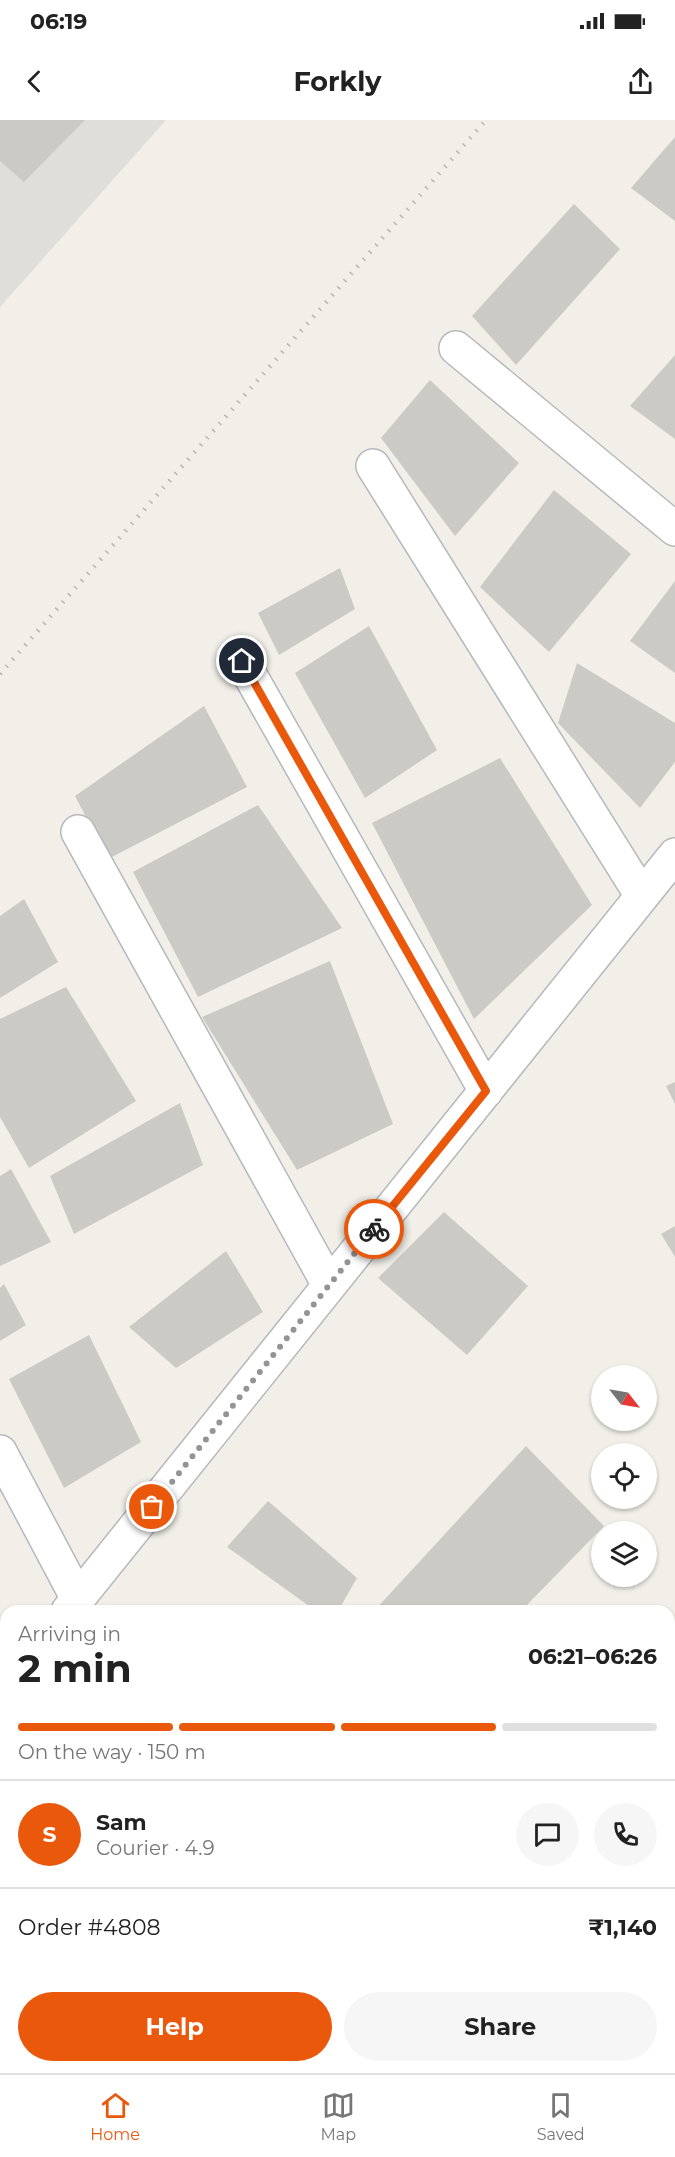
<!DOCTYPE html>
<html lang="en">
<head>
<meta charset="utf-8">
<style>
	:root { --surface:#fff; --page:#f6f6f6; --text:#222; --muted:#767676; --line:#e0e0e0; --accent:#ea580c }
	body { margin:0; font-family:Montserrat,sans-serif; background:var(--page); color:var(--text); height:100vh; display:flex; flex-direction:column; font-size:22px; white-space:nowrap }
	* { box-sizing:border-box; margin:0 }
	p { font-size:20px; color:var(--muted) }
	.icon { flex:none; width:33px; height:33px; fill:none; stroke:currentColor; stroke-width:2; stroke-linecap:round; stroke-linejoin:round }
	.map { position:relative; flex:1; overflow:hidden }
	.sheet { position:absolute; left:0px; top:1485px; width:675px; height:468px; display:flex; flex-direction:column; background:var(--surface); border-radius:18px 18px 0 0; box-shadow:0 2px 4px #0004 }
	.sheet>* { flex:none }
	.needle { width:39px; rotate:121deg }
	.fabs { position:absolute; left:591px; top:1245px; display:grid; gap:12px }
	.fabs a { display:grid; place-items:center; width:66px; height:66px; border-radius:50%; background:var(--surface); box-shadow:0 2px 4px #0004; font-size:30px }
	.pin { position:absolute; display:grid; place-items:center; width:51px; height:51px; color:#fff; margin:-26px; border:3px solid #fff; border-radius:50%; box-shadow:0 2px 6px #0007 }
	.courier { position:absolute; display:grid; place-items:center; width:60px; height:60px; margin:-30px; border:4px solid #ea580c; border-radius:50%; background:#fff; color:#222; box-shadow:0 2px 8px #0007 }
	.headline em { font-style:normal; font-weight:700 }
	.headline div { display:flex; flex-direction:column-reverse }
	.headline { display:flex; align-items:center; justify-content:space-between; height:102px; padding:0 18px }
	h1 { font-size:39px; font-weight:700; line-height:45px }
	.bar { display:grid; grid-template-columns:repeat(4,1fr); gap:9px 6px; align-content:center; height:72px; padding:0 18px }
	.bar i { height:8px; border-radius:4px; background:var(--line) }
	.bar .active { background:var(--accent) }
	.bar p { grid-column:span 4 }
	.line { display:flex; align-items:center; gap:15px; padding:0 18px; border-top:2px solid var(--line) }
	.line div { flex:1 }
	.round { display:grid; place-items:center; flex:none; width:63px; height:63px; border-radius:32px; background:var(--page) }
	.button { display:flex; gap:12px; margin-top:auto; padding:12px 18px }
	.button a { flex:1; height:69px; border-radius:36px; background:var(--accent); color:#fff; font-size:24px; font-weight:700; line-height:69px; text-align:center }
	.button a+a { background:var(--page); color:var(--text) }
	.status { display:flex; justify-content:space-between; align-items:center; height:42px; padding:0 30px; background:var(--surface); direction:ltr }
	.status svg { height:16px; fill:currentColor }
	header { display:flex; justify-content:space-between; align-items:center; height:78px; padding:0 18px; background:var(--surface); font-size:27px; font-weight:700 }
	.tabs { display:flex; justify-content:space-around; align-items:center; height:84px; border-top:2px solid var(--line); background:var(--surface); font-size:16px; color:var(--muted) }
	.tabs a { display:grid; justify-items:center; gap:3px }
	.tabs .active { color:var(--accent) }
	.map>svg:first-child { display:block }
	.industrial { fill:#e0deda }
	.building { fill:#cccac5 }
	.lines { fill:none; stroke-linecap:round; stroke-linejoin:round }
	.minor-casing { stroke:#b5b8bc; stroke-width:36 }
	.minor { stroke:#fff; stroke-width:33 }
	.rail { stroke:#b6b7b8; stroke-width:4.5; stroke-dasharray:1.5 8; stroke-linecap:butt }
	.done { stroke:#929495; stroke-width:6; stroke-dasharray:0 10.8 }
	.route { stroke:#ea580c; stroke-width:8 }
</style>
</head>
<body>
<div class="status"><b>06:19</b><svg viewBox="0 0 49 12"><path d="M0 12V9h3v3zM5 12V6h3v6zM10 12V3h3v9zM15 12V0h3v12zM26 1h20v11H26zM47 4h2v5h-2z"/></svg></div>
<header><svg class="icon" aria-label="back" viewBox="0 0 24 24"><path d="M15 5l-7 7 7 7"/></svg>Forkly<svg class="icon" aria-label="share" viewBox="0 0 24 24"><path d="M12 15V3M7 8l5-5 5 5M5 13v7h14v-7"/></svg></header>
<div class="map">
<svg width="675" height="1953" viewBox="0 0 675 1953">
	<rect width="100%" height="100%" fill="#f1efe8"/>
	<path class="industrial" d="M0,0h166l-166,187z"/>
	<path class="building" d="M0,0h85l-61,62 -24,-21z
		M675,17v84l-44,-33z
		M574,84l46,45 -104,116 -44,-49z
		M675,235v84l-45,-33z
		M430,260l89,83 -64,73 -74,-98z
		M554,370l77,64 -82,98 -69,-65z
		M340,448l15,41 -76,46 -21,-42z
		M675,461v92l-45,-32z
		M369,506l68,124 -72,48 -70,-125z
		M577,543l98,60v39l-35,46 -82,-85z
		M204,586l43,81 -139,72 -33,-63z
		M500,638l92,147 -118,114 -102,-196z
		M258,685l84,123 -144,69 -65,-125z
		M24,779l34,63 -58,36v-82z
		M330,841l63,163 -96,46 -95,-153z
		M66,867l70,114 -107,67 -29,-51v-98z
		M675,962v22l-9,-18z
		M180,983l23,62 -129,69 -24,-58z
		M11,1049l40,73 -51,24v-90z
		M444,1092l84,74 -61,69 -89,-77z
		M675,1106v31l-14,-23z
		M226,1131l37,61 -87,56 -47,-41z
		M4,1164l22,41 -26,16v-53z
		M89,1215l52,107 -77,46 -55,-109z
		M526,1326l78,80 -83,85h-147z
		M268,1381l89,77 -19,33h-22l-89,-64z
		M669,1589l6,10v98l-6,4z
		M675,1801v152h-20l-5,-6h19v-141z
		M0,1876l6,6v13l-6,5z
		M192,1947h17l-7,6h-4z"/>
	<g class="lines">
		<defs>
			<path id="minor" d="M456,228l219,181
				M373,346l269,430
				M242,541l244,430
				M78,712l251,453
				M0,1332l78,147
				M68,1491l607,-756
				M0,1576l6,-8
				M117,1947l6,6
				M477,1947l6,6
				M595,1947l7,6
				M0,1948l6,-6"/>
		</defs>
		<use href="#minor" class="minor-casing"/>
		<use href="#minor" class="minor"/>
		<path class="rail" d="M0,554l486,-554"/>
	</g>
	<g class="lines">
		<path class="done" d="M152,1387l222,-278"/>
		<path class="route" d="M242,541l244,430 -112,138"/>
	</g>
</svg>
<div class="fabs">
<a><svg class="needle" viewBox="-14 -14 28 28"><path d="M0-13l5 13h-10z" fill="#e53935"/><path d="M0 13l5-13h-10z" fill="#767676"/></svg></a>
<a><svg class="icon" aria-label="locate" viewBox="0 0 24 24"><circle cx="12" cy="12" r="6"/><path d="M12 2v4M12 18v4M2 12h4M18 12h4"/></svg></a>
<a><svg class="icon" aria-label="layers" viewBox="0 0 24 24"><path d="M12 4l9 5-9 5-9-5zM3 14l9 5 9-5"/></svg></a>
</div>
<div class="pin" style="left:152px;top:1387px;background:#ea580c"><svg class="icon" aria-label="bag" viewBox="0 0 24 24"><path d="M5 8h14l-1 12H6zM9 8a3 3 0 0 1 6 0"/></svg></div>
<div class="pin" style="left:242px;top:541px;background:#1f2937"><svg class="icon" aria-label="home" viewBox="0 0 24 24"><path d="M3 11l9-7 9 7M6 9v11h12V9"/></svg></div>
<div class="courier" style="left:374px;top:1109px"><svg class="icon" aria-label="bike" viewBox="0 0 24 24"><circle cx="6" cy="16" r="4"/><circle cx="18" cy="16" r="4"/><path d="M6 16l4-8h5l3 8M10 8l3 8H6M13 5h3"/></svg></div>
<section class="sheet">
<div class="headline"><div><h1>2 min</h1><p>Arriving in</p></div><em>06:21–06:26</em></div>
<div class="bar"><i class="active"></i><i class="active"></i><i class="active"></i><i></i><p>On the way · 150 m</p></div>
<div class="line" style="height:108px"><b class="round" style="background:var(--accent);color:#fff">S</b><div><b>Sam</b><p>Courier · 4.9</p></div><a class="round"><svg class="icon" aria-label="chat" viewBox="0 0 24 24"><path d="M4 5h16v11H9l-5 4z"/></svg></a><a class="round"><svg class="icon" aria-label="phone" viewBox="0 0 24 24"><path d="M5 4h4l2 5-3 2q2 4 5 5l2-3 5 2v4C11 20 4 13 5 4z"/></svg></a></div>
<div class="line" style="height:78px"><div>Order #4808</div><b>₹1,140</b></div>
<div class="button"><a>Help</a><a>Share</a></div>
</section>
</div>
<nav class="tabs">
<a class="active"><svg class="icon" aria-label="home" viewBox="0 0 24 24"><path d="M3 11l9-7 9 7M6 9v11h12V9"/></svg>Home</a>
<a><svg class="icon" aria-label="map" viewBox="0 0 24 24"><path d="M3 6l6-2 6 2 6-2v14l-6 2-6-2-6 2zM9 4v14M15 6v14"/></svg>Map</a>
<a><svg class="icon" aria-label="saved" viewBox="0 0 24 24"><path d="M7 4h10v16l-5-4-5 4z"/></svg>Saved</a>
</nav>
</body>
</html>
